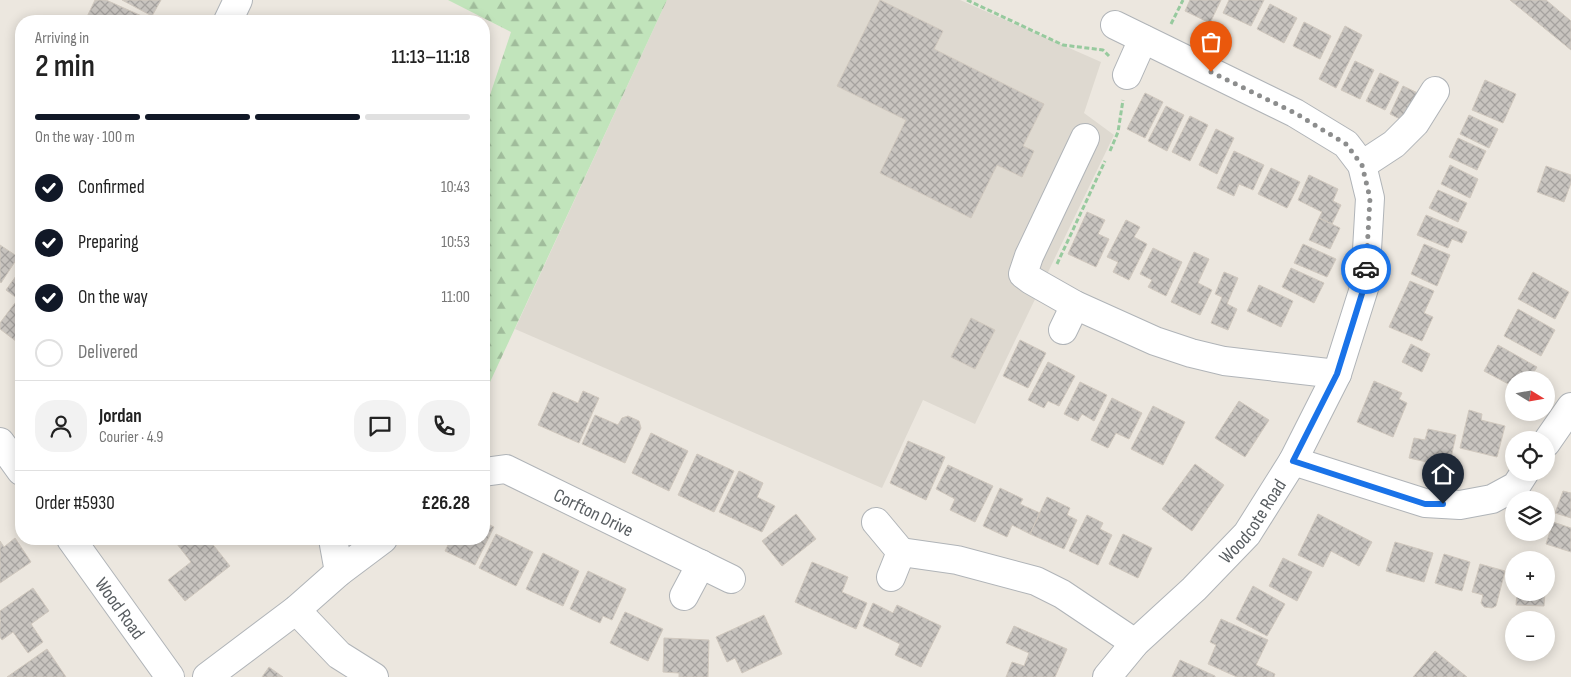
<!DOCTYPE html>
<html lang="en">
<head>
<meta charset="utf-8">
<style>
	:root { --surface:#fff; --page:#f2f2f2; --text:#222; --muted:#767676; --line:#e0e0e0; --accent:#111827 }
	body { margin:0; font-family:"Sofia Sans Condensed",sans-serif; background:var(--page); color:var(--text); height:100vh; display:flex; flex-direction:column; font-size:19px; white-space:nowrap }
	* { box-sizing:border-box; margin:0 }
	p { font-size:16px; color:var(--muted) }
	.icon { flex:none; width:28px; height:28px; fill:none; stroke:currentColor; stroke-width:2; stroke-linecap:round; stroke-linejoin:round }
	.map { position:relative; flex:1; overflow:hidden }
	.sheet { position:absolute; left:15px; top:15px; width:475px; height:530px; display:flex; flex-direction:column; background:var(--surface); border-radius:20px; box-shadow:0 2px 12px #0003 }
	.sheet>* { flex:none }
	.needle { width:32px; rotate:101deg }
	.controls { position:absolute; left:1505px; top:371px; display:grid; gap:10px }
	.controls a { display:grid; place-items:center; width:50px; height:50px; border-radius:50%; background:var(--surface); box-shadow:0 2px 12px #0003; font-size:25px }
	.pin { position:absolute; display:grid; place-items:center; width:42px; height:42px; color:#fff; margin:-51px -21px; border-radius:50% 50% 50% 0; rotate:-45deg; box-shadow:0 0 5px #0007 }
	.pin .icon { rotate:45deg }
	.courier { position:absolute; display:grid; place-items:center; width:50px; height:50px; margin:-25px; border:4px solid #1a73e8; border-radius:50%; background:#fff; color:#222; box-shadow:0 1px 6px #0007 }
	.headline em { font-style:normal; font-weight:600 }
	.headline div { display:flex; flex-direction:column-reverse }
	.headline { display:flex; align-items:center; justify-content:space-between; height:85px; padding:0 20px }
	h1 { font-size:32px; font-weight:600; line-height:38px }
	.bar { display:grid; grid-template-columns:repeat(4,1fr); gap:8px 5px; align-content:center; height:60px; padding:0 20px }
	.bar i { height:6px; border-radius:4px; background:var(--line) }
	.bar .selected { background:var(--accent) }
	.bar p { grid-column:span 4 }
	.line { display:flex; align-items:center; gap:12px; padding:0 20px; border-top:1px solid var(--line) }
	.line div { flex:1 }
	.round { display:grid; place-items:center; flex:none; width:52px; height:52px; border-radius:20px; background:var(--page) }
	ol { padding:0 20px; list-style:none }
	li { display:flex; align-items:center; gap:15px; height:55px }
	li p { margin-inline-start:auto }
	li .icon { padding:5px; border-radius:50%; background:var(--accent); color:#fff; stroke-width:4 }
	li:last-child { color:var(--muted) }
	li i { width:28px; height:28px; border:2px solid var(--line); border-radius:50% }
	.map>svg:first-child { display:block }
	.education { fill:#ded9d0 }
	.forest { fill:url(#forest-firs) }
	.building { fill:url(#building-cross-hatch); stroke:#d0c8be }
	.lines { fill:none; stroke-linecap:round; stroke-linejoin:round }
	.minor-casing { stroke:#b0b4b8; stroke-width:30 }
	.path { stroke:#97ca9e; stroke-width:3; stroke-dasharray:5 2.5; stroke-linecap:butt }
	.minor { stroke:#fff; stroke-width:28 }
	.done { stroke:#8c8d8d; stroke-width:5; stroke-dasharray:0 9 }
	.route { stroke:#1a73e8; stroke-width:6 }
	.labels { text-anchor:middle; stroke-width:4.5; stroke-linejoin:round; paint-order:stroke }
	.street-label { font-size:19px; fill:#585d61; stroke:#fff }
</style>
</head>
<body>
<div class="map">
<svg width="1571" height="677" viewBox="0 0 1571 677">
	<defs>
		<pattern id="forest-firs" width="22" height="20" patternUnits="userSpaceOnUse" patternTransform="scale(1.25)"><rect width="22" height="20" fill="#c1e4bb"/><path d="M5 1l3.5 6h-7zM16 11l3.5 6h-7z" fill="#a0bc9b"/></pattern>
		<pattern id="building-cross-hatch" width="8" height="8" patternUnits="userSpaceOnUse" patternTransform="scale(1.25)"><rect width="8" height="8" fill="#c8c4bf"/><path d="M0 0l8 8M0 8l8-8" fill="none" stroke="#a5a29f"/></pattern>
	</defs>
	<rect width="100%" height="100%" fill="#ece7df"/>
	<path class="education" d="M667,0h293l141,62 -17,51 30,22 -139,289 -52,-24 -41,88 -367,-159z"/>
	<path class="forest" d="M448,0h219l-183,395v-282l27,-81z"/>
	<path class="building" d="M95,0h11l38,17 -2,4h-57z
		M122,0h39l-9,16z
		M880,0l63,31 -9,18 110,55 -21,42 11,5 -12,26 -25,-12 -26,53 -91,-45 26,-53 -69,-34z
		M1190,0h31l-11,23 -25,-12z
		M1229,0h35l-13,26 -28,-13z
		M1510,0h36l25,21v29z
		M1270,4l27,14 -13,25 -27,-14z
		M1304,22l27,14 -11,23 -27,-13z
		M1345,26l17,9 -26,53 -17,-9z
		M1355,61l19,9 -14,29 -19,-9z
		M1380,73l19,9 -14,28 -19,-9z
		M1485,80l31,14 -13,29 -31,-13z
		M1403,86l19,9 -14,28 -18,-9z
		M1145,93l18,9 -18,36 -18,-9z
		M1166,106l18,9 -17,36 -19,-10z
		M1469,115l29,14 -9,19 -29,-14z
		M1190,116l18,9 -18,36 -18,-9z
		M1216,129l18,9 -17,36 -18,-9z
		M1458,138l28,13 -9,19 -28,-13z
		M1234,151l30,14 -11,25 -14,-6 -5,12 -17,-8z
		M1450,165l28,14 -8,19 -29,-14z
		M1546,166l25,9v8l-7,19 -27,-10z
		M1271,168l29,14 -13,26 -29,-14z
		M1309,175l29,14 -5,12 8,4 -9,19 -13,-6 3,-6 -24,-12z
		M1438,190l29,13 -9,19 -29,-14z
		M1087,212l18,8 -7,14 11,5 -13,28 -28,-13z
		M1426,215l41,17 -5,11 -10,-4 -4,9 -31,-13z
		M1319,218l21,10 -10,21 -21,-9z
		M1126,220l14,7 -6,10 13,7 -18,36 -16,-8 5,-10 -11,-5z
		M1303,244l33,15 -9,18 -33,-14z
		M1424,244l26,11 -13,31 -26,-12z
		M0,245l18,12 -17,26 -1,-1z
		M1153,248l29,14 -16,34 -18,-9 4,-7 -12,-6z
		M1194,252l15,7 -11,24 14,7 -12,25 -29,-13z
		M1291,268l33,15 -10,20 -32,-16z
		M21,269v76l-21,-16v-6l18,-24 -12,-9z
		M1224,272l14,6 -11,26 10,5 -9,21 -17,-7 11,-26 -7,-3z
		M1533,272l36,20 -14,27 -37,-20z
		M1410,281l24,10 -10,22 9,4 -11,24 -33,-14z
		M1259,285l34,16 -12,26 -34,-16z
		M1518,309l37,21 -14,26 -37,-20z
		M971,318l24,12 -20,39 -24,-12z
		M1020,340l26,13 -18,35 -25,-12z
		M1411,344l19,10 -8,18 -20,-10z
		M1498,345l39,22 -8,13h-15v7l-30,-16z
		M1048,362l27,14 -16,30 -11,-5 -4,7 -16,-8z
		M1374,381l28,12 -3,6 8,4 -14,34 -36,-15z
		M1080,382l27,13 -13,26 -12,-7 -4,7 -14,-7z
		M583,391l16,7 -20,45 -41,-18 15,-33 25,11z
		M1112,398l30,15 -13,26 -13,-6 -8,15 -17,-8z
		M1239,401l30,19 -24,37 -30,-19z
		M1153,406l32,16 -22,43 -32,-16z
		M1469,410l13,4 -1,6 24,6 -8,31 -37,-9z
		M595,415l23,10 4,-7 6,-2 11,5 2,7 -16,35 -43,-19z
		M1428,429l28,6 -7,32 -40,-9 5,-20 11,2z
		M651,433l37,18 -19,40 -37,-18z
		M908,441l37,16 -19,43 -36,-17z
		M697,454l37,17 -20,41 -36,-17z
		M1195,464l29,21 -32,46 -30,-22z
		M948,465l45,21 -18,36 -25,-12 5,-11 -19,-10z
		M739,471l24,12 -6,14 18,9 -13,26 -43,-20z
		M1000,488l23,11 -3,5 20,9 -10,21 -18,-9 -5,12 -24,-11z
		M1563,491l8,2v25l-16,-5z
		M1047,497l23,11 -3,7 10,5 -13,29 -34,-15z
		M796,514l20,25 -34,27 -20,-25z
		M1318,514l54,28 -13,24 -28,-15 -8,16 -25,-12z
		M1087,515l16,8 -3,6 12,6 -14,30 -29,-14z
		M484,522l10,5 -19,38 -30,-14 6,-12h33z
		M1553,522l18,6v24l-25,-8z
		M496,534l37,18 -17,34 -37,-18z
		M1123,534l29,14 -14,30 -29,-14z
		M15,538l16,24 -31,21v-42l4,6z
		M184,539h29l-3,2 20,25 -45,35 -17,-21 23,-18 -14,-18z
		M1395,542l38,11 -9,29 -38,-11z
		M543,553l36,18 -16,35 -37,-17z
		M1444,554l26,8 -8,29 -27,-8z
		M1283,558l29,14 -15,29 -28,-15z
		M812,562l36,15 -6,15 25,11 -11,26 -61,-27z
		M1480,564l25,7 -9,35 -4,2 -8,-1 -3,-4 2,-8 -11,-3z
		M588,571l38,18 -14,31 -9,-4 -3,7 -30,-14z
		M1253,586l32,18 -18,32 -31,-17z
		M33,588l16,23 -18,13 12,18 -15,11 -15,-21 -11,8 -2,-3v-15l1,-1 -1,-2v-8z
		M1517,592h28l-1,14 -28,-1z
		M873,603l20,10 4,-8 44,21 -20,41 -26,-12 5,-11 -37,-18z
		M625,612l38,17 -15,32 -38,-18z
		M764,615l18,39 -40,19 -7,-15 -8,4 -11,-25z
		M1221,619l47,21 -12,25 19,9 -1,3h-37l-29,-13 8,-19 -6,-3z
		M1014,626l53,23 -12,28h-49l6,-15 12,4 5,-13 -23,-10z
		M664,638l45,2 -1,37h-29v-4l-16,-1z
		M47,649l19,28h-59z
		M1435,651l32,26h-54z
		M1180,660l35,16v1h-43z
		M269,667l14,10h-21z"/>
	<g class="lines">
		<defs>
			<g id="minor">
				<path d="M228,21l10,-21"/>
				<path d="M1127,75l16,-36"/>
				<path d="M1085,138l-56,118 -6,18 8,6 44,25 80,36 36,12 33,8 113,13"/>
				<path d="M1362,165l32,-21 21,-21 20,-32"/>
				<path d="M1063,330l12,-25"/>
				<path d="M0,442l21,29"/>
				<path d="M1546,443l25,-36"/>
				<path d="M1293,461l132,42 35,2 32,-6 24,-13 9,-14"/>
				<path id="s1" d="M484,472l22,-3 225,110"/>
				<path d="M876,522l25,30 -10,25"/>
				<path id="s2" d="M71,539l99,138"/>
				<path d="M333,539l6,33"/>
				<path d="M901,552l56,8 79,21 26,13 73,49"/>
				<path d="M684,596l17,-32"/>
				<path d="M296,610l43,45 35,22"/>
				<path d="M207,677l89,-67 43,-38 44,-33"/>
				<path id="s3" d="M1107,677l28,-34 59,-54 53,-55 46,-73 44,-87 28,-89 5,-87 -8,-33 -16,-21 -51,-31 -180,-88"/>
			</g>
		</defs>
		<use href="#minor" class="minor-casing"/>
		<path class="path" d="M967,0l96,45 40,5 6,6
			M1171,24l12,-24
			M1110,151l8,-19 5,-32
			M1057,264l48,-103"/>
		<use href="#minor" class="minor"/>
	</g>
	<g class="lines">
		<path class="done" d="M1211,72l84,41 51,31 16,21 8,33 -4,71"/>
		<path class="route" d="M1366,269l-1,15 -28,90 -44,87 132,43h18"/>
	</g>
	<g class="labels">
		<g class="street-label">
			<text dy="7" stroke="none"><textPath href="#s1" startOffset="120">Corfton Drive</textPath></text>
			<text dy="7" stroke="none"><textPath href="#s3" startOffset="214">Woodcote Road</textPath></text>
			<text dy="7" stroke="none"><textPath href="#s2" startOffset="85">Wood Road</textPath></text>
		</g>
	</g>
</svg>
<div class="controls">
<a><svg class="needle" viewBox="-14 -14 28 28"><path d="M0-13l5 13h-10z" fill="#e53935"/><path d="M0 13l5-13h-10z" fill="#767676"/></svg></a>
<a><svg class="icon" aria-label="locate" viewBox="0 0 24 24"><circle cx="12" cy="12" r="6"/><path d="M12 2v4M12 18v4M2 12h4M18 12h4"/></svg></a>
<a><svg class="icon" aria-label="layers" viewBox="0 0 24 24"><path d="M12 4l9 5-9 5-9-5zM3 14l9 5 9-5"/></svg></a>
<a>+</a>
<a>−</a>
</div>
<div class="pin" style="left:1211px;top:72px;background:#ea580c"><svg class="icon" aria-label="bag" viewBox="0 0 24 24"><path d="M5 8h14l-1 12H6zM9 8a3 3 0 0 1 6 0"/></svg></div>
<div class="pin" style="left:1443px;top:504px;background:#1f2937"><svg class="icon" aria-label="home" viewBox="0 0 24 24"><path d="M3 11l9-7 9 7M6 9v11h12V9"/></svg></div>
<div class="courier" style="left:1366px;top:269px"><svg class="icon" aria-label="car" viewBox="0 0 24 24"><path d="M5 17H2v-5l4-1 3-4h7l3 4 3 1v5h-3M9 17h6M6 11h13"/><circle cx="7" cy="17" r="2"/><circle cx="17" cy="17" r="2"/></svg></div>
<section class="sheet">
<div class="headline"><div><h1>2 min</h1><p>Arriving in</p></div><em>11:13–11:18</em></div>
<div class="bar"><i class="selected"></i><i class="selected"></i><i class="selected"></i><i></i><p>On the way · 100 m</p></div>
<ol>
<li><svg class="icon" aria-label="check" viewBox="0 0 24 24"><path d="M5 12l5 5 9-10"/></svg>Confirmed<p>10:43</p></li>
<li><svg class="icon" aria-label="check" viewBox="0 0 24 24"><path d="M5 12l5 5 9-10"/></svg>Preparing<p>10:53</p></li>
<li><svg class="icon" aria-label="check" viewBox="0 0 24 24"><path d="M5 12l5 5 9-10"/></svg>On the way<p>11:00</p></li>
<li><i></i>Delivered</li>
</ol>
<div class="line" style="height:90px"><a class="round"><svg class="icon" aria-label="person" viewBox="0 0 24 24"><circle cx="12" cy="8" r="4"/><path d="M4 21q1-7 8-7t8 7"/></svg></a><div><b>Jordan</b><p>Courier · 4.9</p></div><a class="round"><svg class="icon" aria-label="chat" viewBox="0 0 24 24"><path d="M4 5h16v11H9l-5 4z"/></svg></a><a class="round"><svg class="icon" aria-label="phone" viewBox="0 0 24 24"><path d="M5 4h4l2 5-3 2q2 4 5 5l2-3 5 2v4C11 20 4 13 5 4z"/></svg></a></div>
<div class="line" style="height:65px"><div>Order #5930</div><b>£26.28</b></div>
</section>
</div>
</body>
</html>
